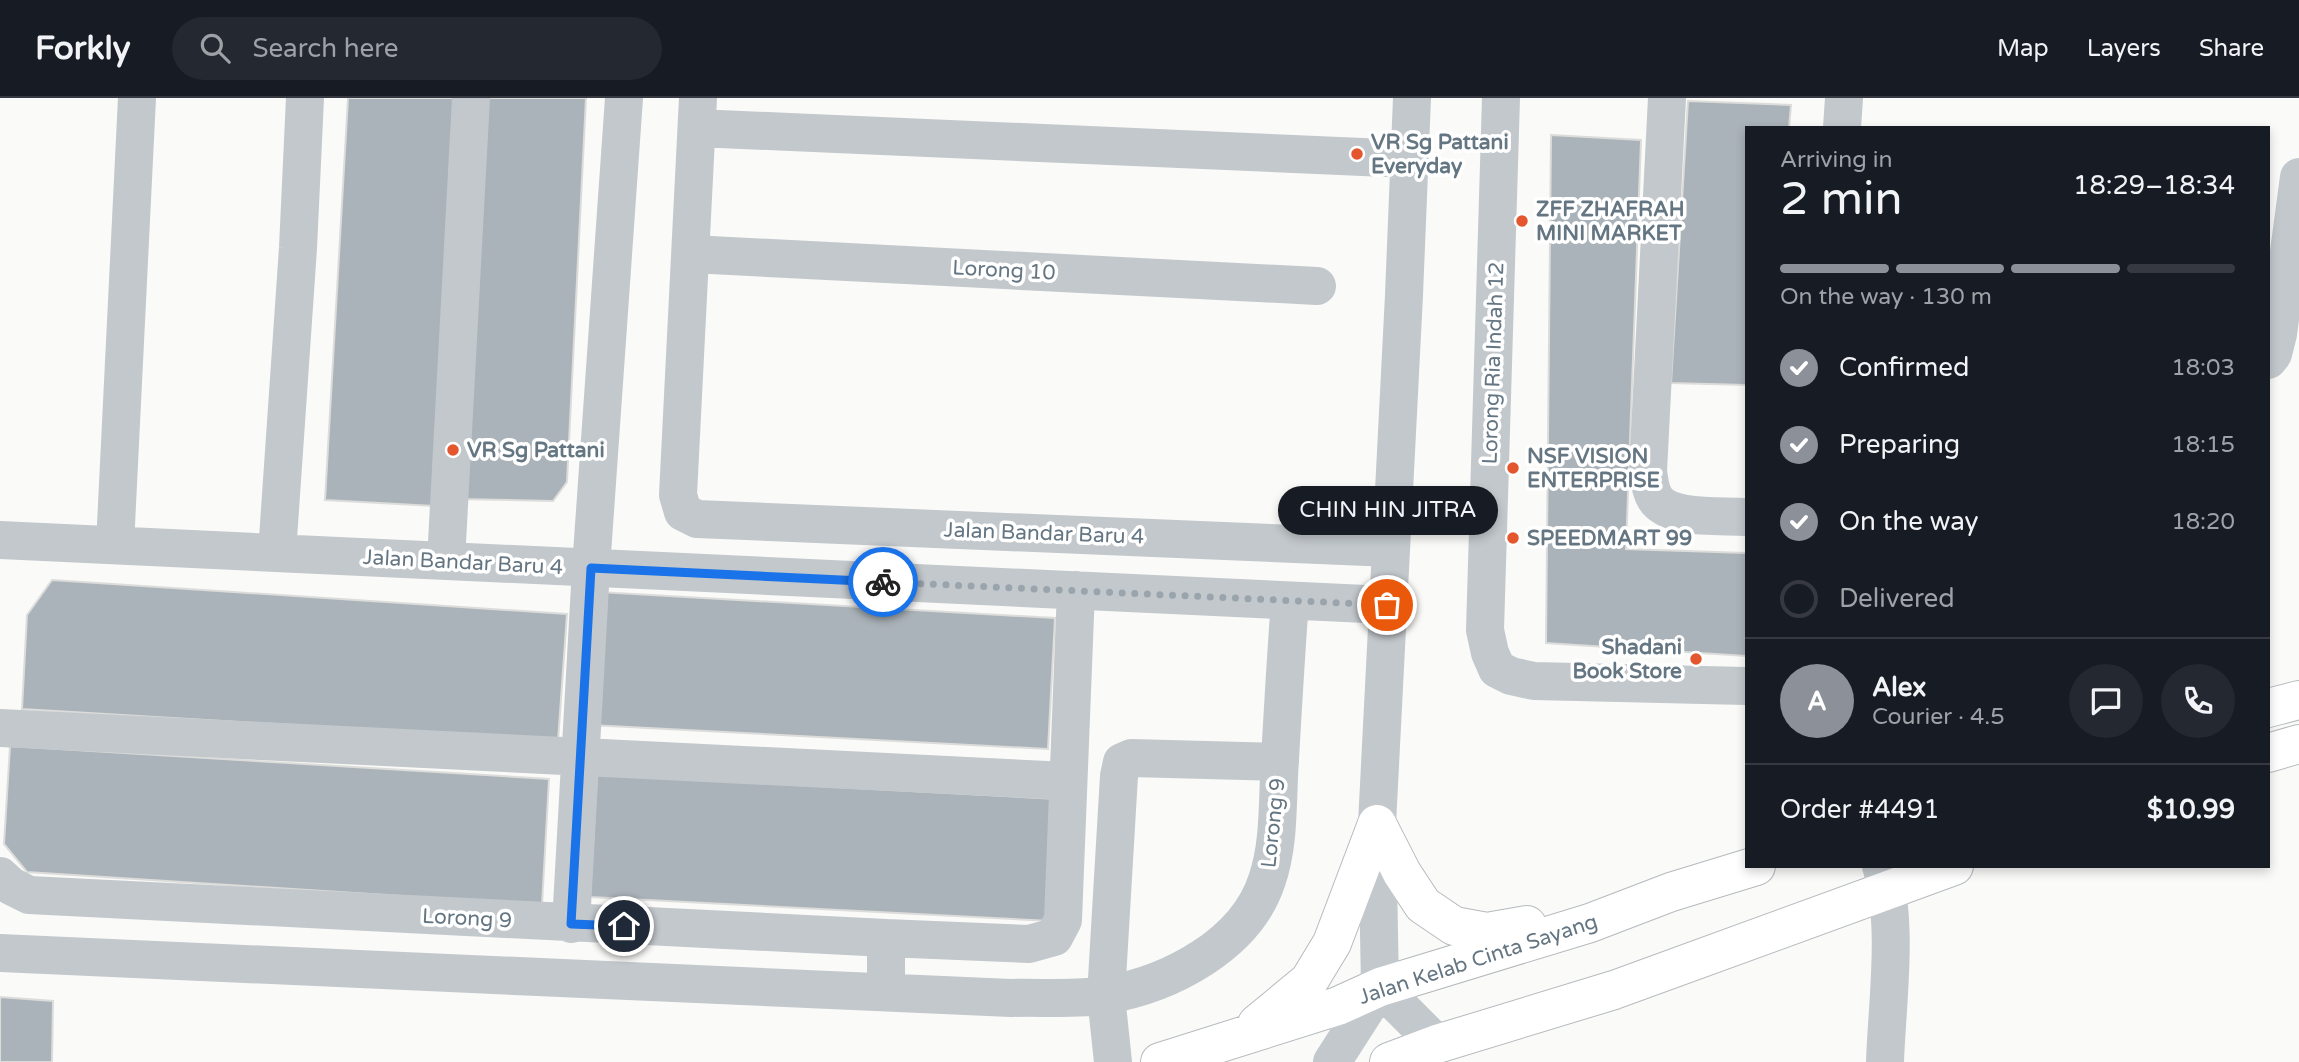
<!DOCTYPE html>
<html lang="en">
<head>
<meta charset="utf-8">
<style>
	:root { --surface:#171b24; --page:#242831; --text:#f1f3f6; --muted:#9ea1a6; --line:#363941; --accent:#8c9099 }
	body { margin:0; font-family:"Varela Round",sans-serif; background:var(--page); color:var(--text); height:100vh; display:flex; flex-direction:column; font-size:26px; white-space:nowrap }
	* { box-sizing:border-box; margin:0 }
	p { font-size:23px; color:var(--muted) }
	.icon { flex:none; width:38px; height:38px; fill:none; stroke:currentColor; stroke-width:2; stroke-linecap:round; stroke-linejoin:round }
	.map { position:relative; flex:1; overflow:hidden }
	.panel { position:absolute; left:1745px; top:28px; width:525px; height:742px; display:flex; flex-direction:column; background:var(--surface); border-radius:0px; box-shadow:0 4px 10px #0003 }
	.panel>* { flex:none }
	.pin { position:absolute; display:grid; place-items:center; width:60px; height:60px; color:#fff; margin:-30px; border:4px solid #fff; border-radius:50%; box-shadow:0 2px 7px #0007 }
	.courier { position:absolute; display:grid; place-items:center; width:70px; height:70px; margin:-35px; border:5px solid #1a73e8; border-radius:50%; background:#fff; color:#222; box-shadow:0 2px 9px #0007 }
	.bubble { position:absolute; height:49px; border-radius:24px; background:var(--surface); box-shadow:0 4px 10px #0003; font-size:23px; font-weight:600; line-height:49px; text-align:center }
	.headline em { font-style:normal; font-weight:600 }
	.headline div { display:flex; flex-direction:column-reverse }
	.headline { display:flex; align-items:center; justify-content:space-between; height:119px; padding:0 35px }
	h1 { font-size:46px; font-weight:600; line-height:52px }
	.bar { display:grid; grid-template-columns:repeat(4,1fr); gap:10px 7px; align-content:center; height:84px; padding:0 35px }
	.bar i { height:9px; border-radius:5px; background:var(--line) }
	.bar .on { background:var(--accent) }
	.bar p { grid-column:span 4 }
	.line { display:flex; align-items:center; gap:18px; padding:0 35px; border-top:2px solid var(--line) }
	.line div { flex:1 }
	.round { display:grid; place-items:center; flex:none; width:74px; height:74px; border-radius:37px; background:var(--page) }
	ol { padding:0 35px; list-style:none }
	li { display:flex; align-items:center; gap:21px; height:77px }
	li p { margin-inline-start:auto }
	li .icon { padding:7px; border-radius:50%; background:var(--accent); color:#fff; stroke-width:4 }
	li:last-child { color:var(--muted) }
	li i { width:38px; height:38px; border:4px solid var(--line); border-radius:50% }
	header { display:flex; align-items:center; gap:42px; box-sizing:border-box; height:98px; padding:0 35px; background:var(--surface); border-bottom:2px solid var(--line) }
	header strong { font-size:33px }
	nav { display:flex; gap:38px; margin-inline-start:auto; font-size:24px }
	.search { width:490px; height:63px; background:var(--page); display:flex; align-items:center; gap:18px; box-sizing:border-box; padding:0 24px; border-radius:38px; color:var(--muted); font-size:26px }
	.map>svg:first-child { display:block }
	.building { fill:#aab3b9; stroke:#dcdcda; stroke-width:2 }
	.lines { fill:none; stroke-linecap:round; stroke-linejoin:round }
	.major-casing { stroke:#b5babe; stroke-width:40 }
	.minor { stroke:#c3c8cc; stroke-width:38 }
	.major { stroke:#fff; stroke-width:38 }
	.done { stroke:#99a4ac; stroke-width:7; stroke-dasharray:0 12.6 }
	.route { stroke:#1a73e8; stroke-width:9 }
	.poi-dot { fill:#e4572e; stroke:#fff; stroke-width:2.5 }
	.labels { text-anchor:middle; stroke-width:7; stroke-linejoin:round; paint-order:stroke }
	.poi-label { font-size:21px; font-weight:bold; fill:#657683; stroke:#fff; text-anchor:start }
	.street-label { font-size:21px; fill:#657683; stroke:#fff }
</style>
</head>
<body>
<header>
<strong>Forkly</strong>
<div class="search"><svg class="icon" aria-label="search" viewBox="0 0 24 24"><circle cx="10" cy="10" r="6"/><path d="M15 15l6 6"/></svg>Search here</div>
<nav><a>Map</a><a>Layers</a><a>Share</a></nav>
</header>
<div class="map">
<svg width="2299" height="964" viewBox="0 0 2299 964">
	<rect width="100%" height="100%" fill="#fafaf8"/>
	<path class="building" d="M348,0h110l-24,408 -109,-6z
		M482,0h104l-19,384 -14,19 -95,-2z
		M1688,3l103,4 -2,23h-43v257l-75,-2z
		M1551,37l90,5 -15,409 120,4v103l-200,-13z
		M52,482l515,34 -9,127 -536,-32 5,-94z
		M599,494l456,26 -7,131 -458,-24z
		M10,648l539,33 -7,126 -515,-33 -23,-28z
		M597,676l461,25 -7,122 -461,-24z
		M0,899l53,4 -1,61h-52z"/>
	<g class="lines">
		<defs>
			<path id="major" d="M2268,610l31,-8
				M2268,655l31,-9
				M1377,726l25,49 21,32 31,21 33,6 40,-7
				M1257,926l52,-43 23,-38 45,-119
				M1160,964l178,-56 42,-19 210,-64 81,-31 85,-26
				M1389,964l48,-18 177,-54 340,-124"/>
		</defs>
		<use href="#major" class="major-casing"/>
		<path class="minor" d="M698,0l-20,397 5,17 14,7 694,29
			M1501,0l-16,532 5,23 7,16 14,7 23,5 212,5
			M1667,0l-19,373c1,8 2,19 7,27 14,23 67,17 91,19
			M697,30l712,31
			M1842,30l2,-30
			M691,156l626,32
			M2268,262l5,-6 5,-20 21,-157
			M0,442l1387,65
			M115,447l22,-447
			M277,455l21,-305 7,-150
			M446,463l25,-463
			M0,630l1068,53
			M1881,768c18,57 6,136 4,196
			M0,778l11,10 18,9 857,43v54
			M571,826l20,-356 33,-470
			M886,840l143,6 25,-7 9,-17 13,-330
			M0,855l1011,45c28,-1 69,2 95,-3 64,-11 140,-50 161,-115 13,-37 10,-82 13,-121 3,-53 6,-106 10,-158
			M1380,889l57,57
			M1113,964l-7,-66 13,-220 3,-14 9,-4 149,4
			M1332,964l48,-75 -3,-163 27,-529 8,-197"/>
		<use href="#major" class="major"/>
	</g>
	<g class="lines">
		<path class="done" d="M883,484l504,23"/>
		<path class="route" d="M624,828l-53,-2 20,-356 292,14"/>
	</g>
	<g class="poi-dot">
		<circle cx="1357" cy="56" r="7"/>
		<circle cx="1522" cy="123" r="7"/>
		<circle cx="453" cy="352" r="7"/>
		<circle cx="1513" cy="370" r="7"/>
		<circle cx="1513" cy="440" r="7"/>
		<circle cx="1696" cy="561" r="7"/>
	</g>
	<g class="labels">
		<g class="poi-label">
			<text x="1371" y="51">VR Sg Pattani<tspan x="1371" dy="24">Everyday</tspan></text>
			<text x="1536" y="118">ZFF ZHAFRAH<tspan x="1536" dy="24">MINI MARKET</tspan></text>
			<text x="467" y="359">VR Sg Pattani</text>
			<text x="1527" y="365">NSF VISION<tspan x="1527" dy="24">ENTERPRISE</tspan></text>
			<text x="1527" y="447">SPEEDMART 99</text>
			<text x="1682" y="556" text-anchor="end">Shadani<tspan x="1682" dy="24">Book Store</tspan></text>
		</g>
		<g class="street-label">
			<text transform="translate(1004 172) rotate(3)" y="7">Lorong 10</text>
			<text transform="translate(1493 265) rotate(-88)" y="7">Lorong Ria Indah 12</text>
			<text transform="translate(1044 435) rotate(2)" y="7">Jalan Bandar Baru 4</text>
			<text transform="translate(463 464) rotate(3)" y="7">Jalan Bandar Baru 4</text>
			<text transform="translate(1273 725) rotate(-84)" y="7">Lorong 9</text>
			<text transform="translate(467 820) rotate(3)" y="7">Lorong 9</text>
			<text transform="translate(1478 861) rotate(-18)" y="7">Jalan Kelab Cinta Sayang</text>
		</g>
	</g>
</svg>
<div class="pin" style="left:1387px;top:507px;background:#ea580c"><svg class="icon" aria-label="bag" viewBox="0 0 24 24"><path d="M5 8h14l-1 12H6zM9 8a3 3 0 0 1 6 0"/></svg></div>
<div class="pin" style="left:624px;top:828px;background:#1f2937"><svg class="icon" aria-label="home" viewBox="0 0 24 24"><path d="M3 11l9-7 9 7M6 9v11h12V9"/></svg></div>
<div class="courier" style="left:883px;top:484px"><svg class="icon" aria-label="bike" viewBox="0 0 24 24"><circle cx="6" cy="16" r="4"/><circle cx="18" cy="16" r="4"/><path d="M6 16l4-8h5l3 8M10 8l3 8H6M13 5h3"/></svg></div>
<div class="bubble" style="left:1278px;top:388px;width:220px">CHIN HIN JITRA</div>
<section class="panel">
<div class="headline"><div><h1>2 min</h1><p>Arriving in</p></div><em>18:29–18:34</em></div>
<div class="bar"><i class="on"></i><i class="on"></i><i class="on"></i><i></i><p>On the way · 130 m</p></div>
<ol>
<li><svg class="icon" aria-label="check" viewBox="0 0 24 24"><path d="M5 12l5 5 9-10"/></svg>Confirmed<p>18:03</p></li>
<li><svg class="icon" aria-label="check" viewBox="0 0 24 24"><path d="M5 12l5 5 9-10"/></svg>Preparing<p>18:15</p></li>
<li><svg class="icon" aria-label="check" viewBox="0 0 24 24"><path d="M5 12l5 5 9-10"/></svg>On the way<p>18:20</p></li>
<li><i></i>Delivered</li>
</ol>
<div class="line" style="height:126px"><b class="round" style="background:var(--accent);color:#fff">A</b><div><b>Alex</b><p>Courier · 4.5</p></div><a class="round"><svg class="icon" aria-label="chat" viewBox="0 0 24 24"><path d="M4 5h16v11H9l-5 4z"/></svg></a><a class="round"><svg class="icon" aria-label="phone" viewBox="0 0 24 24"><path d="M5 4h4l2 5-3 2q2 4 5 5l2-3 5 2v4C11 20 4 13 5 4z"/></svg></a></div>
<div class="line" style="height:91px"><div>Order #4491</div><b>$10.99</b></div>
</section>
</div>
</body>
</html>
